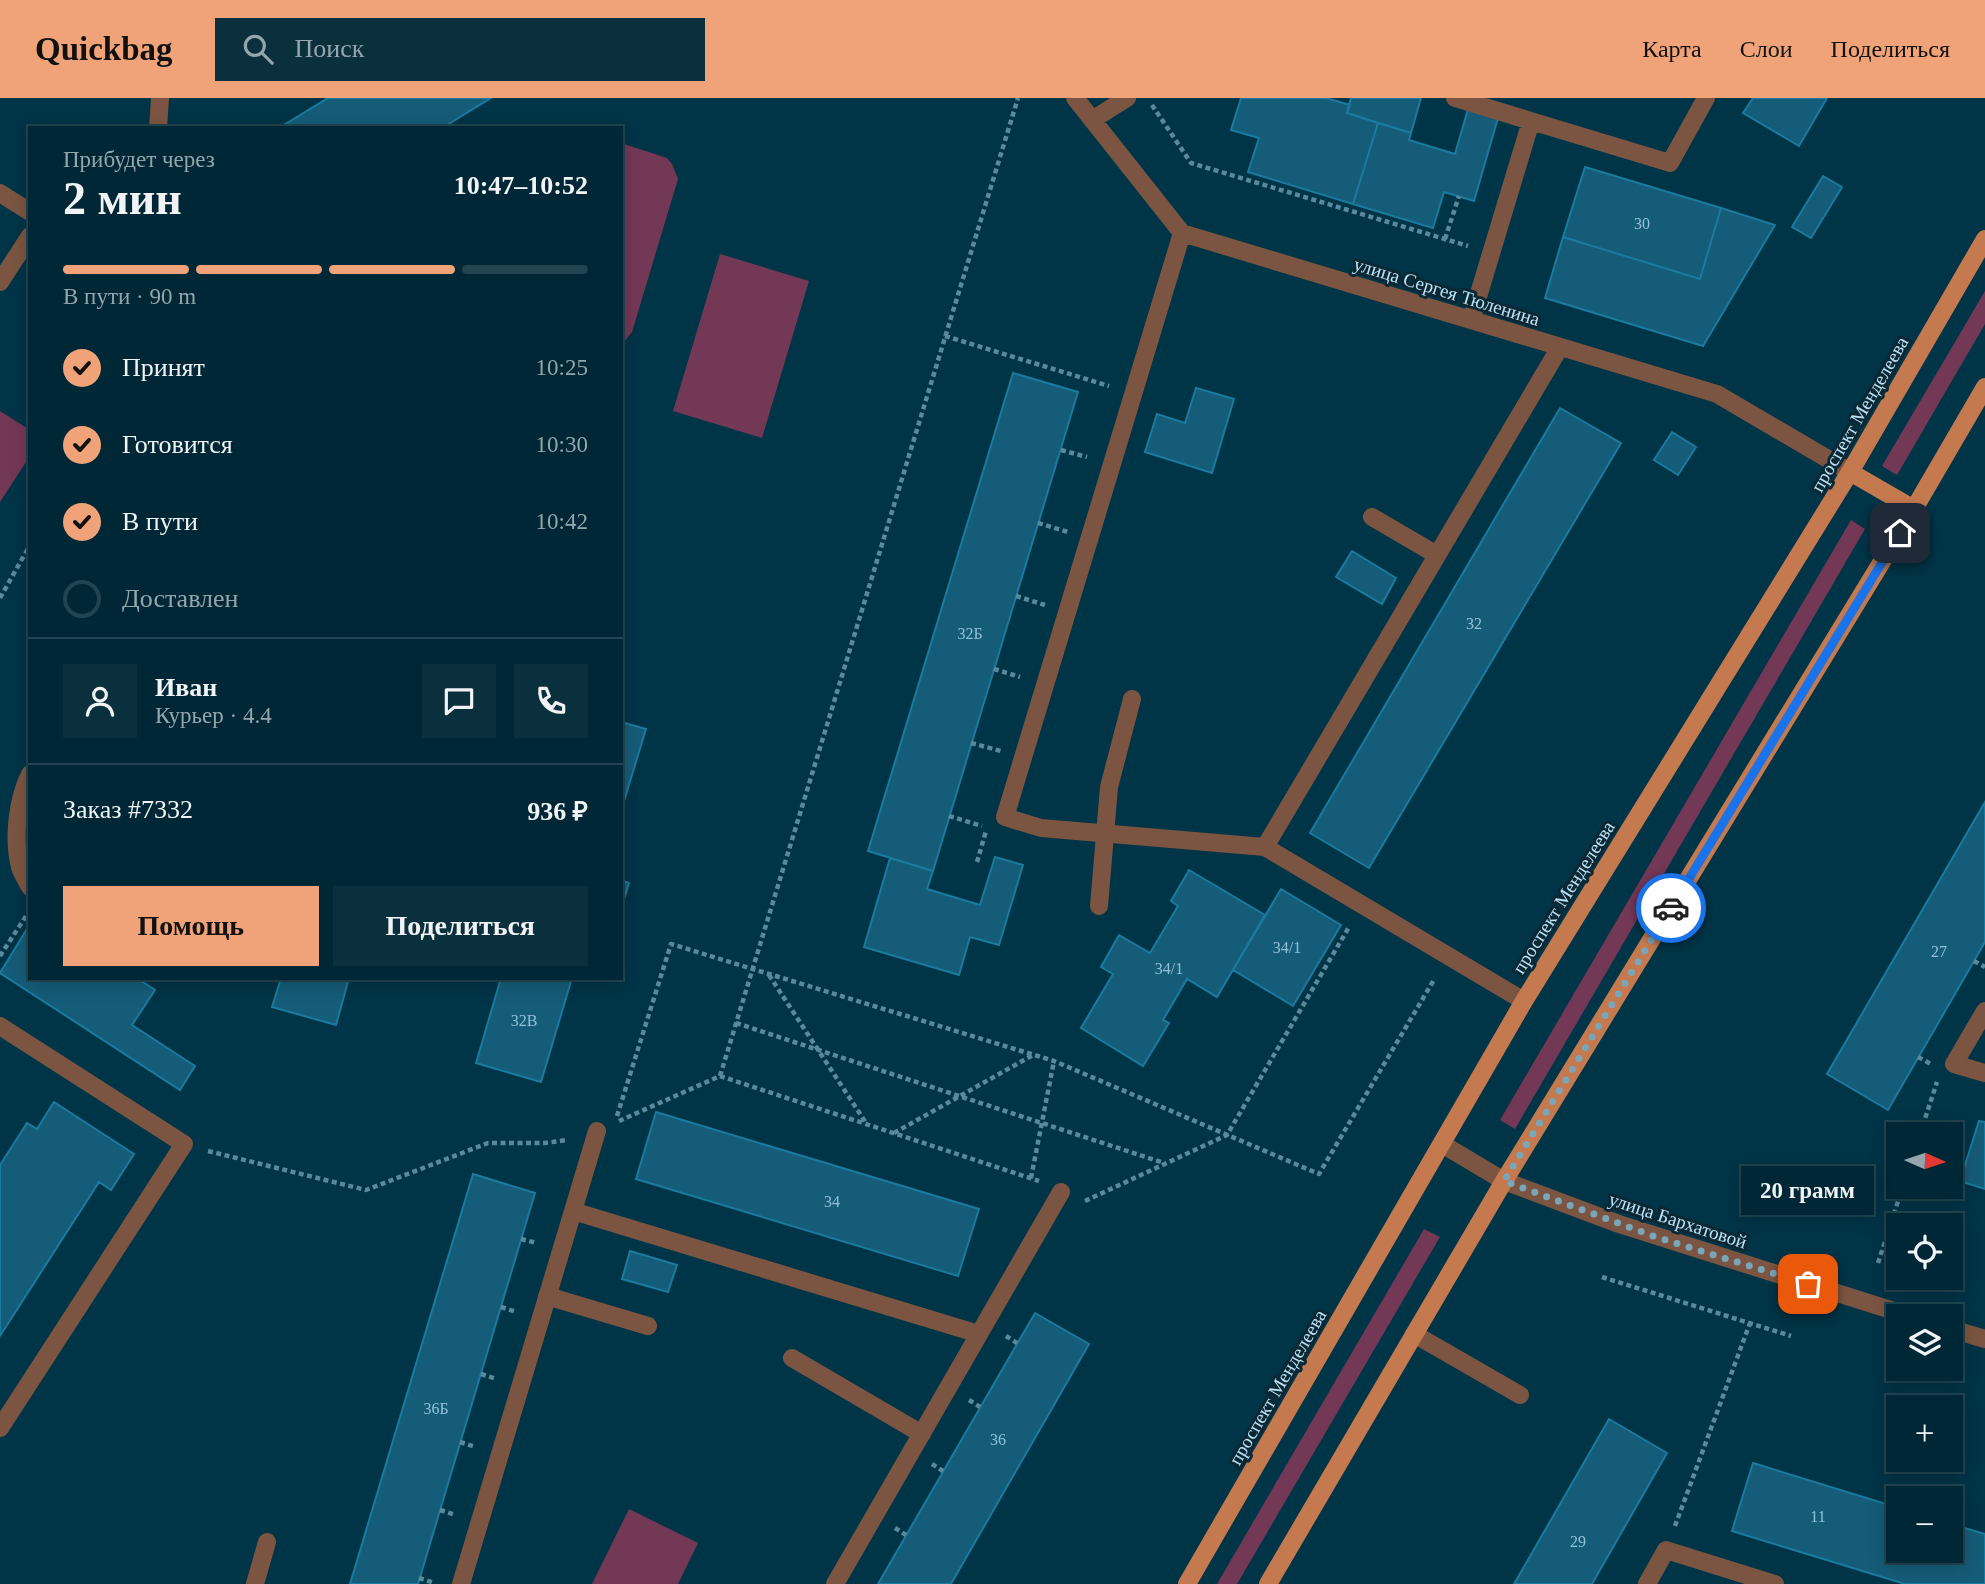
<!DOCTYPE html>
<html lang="ru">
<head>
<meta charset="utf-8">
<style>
	:root { --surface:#002735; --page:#0a2f3d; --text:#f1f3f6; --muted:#95a5ad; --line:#224450; --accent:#f0a378 }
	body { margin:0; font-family:"Times New Roman",serif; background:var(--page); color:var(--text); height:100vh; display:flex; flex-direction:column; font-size:26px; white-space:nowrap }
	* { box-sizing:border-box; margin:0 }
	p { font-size:23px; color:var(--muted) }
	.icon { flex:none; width:38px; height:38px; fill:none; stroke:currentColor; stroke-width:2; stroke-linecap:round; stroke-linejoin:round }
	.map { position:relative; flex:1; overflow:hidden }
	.details { position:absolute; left:28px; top:28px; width:595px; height:854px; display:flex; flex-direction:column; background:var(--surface); border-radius:0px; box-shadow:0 4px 18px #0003,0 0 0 2px var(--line) }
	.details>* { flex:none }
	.needle { width:46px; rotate:93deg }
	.fabs { position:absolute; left:1886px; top:1024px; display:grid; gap:14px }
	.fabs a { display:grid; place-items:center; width:77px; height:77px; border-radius:0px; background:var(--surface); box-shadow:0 4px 18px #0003,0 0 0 2px var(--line); font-size:35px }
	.pin { position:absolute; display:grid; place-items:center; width:60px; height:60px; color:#fff; margin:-30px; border-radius:14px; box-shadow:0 4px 10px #0006 }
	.courier { position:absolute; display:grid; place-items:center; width:70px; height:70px; margin:-35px; border:5px solid #1a73e8; border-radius:50%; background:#fff; color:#222; box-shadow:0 2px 9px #0007 }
	.bubble { position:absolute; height:49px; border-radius:0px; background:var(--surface); box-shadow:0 4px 18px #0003,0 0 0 2px var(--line); font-size:23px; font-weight:700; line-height:49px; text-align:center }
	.overview em { font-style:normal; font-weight:700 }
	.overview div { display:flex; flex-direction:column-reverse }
	.overview { display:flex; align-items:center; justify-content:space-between; height:119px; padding:0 35px }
	h1 { font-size:46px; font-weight:700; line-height:52px }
	.bar { display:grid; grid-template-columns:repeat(4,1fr); gap:10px 7px; align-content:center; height:84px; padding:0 35px }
	.bar i { height:9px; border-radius:5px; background:var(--line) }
	.bar .current { background:var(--accent) }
	.bar p { grid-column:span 4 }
	.line { display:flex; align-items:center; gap:18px; padding:0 35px; border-top:2px solid var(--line) }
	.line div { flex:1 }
	.round { display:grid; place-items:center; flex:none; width:74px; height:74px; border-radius:0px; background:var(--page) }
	ol { padding:0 35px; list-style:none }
	li { display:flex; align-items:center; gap:21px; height:77px }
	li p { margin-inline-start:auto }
	li .icon { padding:7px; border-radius:50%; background:var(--accent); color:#111; stroke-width:4 }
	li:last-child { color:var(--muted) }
	li i { width:38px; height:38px; border:4px solid var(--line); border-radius:50% }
	.cta { display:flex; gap:14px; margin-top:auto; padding:14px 35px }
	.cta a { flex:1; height:80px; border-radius:0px; background:var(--accent); color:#111; font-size:28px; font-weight:700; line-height:80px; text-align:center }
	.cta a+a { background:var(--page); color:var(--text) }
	header { display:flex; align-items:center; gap:42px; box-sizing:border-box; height:98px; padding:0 35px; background:var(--accent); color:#111 }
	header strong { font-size:33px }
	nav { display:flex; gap:38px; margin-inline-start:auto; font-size:24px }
	.search { width:490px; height:63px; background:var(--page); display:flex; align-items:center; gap:18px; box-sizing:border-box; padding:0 24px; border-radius:0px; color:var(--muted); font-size:26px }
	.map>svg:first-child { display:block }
	.green { fill:#743857 }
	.building { fill:#155c78; stroke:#1a7b9f; stroke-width:2 }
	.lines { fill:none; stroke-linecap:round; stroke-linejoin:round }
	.path { stroke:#5b899c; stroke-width:4.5; stroke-dasharray:5 3.5; stroke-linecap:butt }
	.minor { stroke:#7b5541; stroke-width:18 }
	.major { stroke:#c5794e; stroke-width:18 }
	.done { stroke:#7aa6b9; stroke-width:7; stroke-dasharray:0 12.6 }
	.route { stroke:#1a73e8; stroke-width:9 }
	.labels { text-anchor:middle; stroke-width:6; stroke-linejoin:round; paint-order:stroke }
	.number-label { font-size:16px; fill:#92c1d7 }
	.street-label { font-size:19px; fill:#bbe3f7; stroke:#0c2834 }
</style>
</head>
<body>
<header>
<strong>Quickbag</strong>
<div class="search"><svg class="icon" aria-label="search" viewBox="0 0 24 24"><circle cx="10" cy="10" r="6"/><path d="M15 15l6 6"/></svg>Поиск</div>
<nav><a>Карта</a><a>Слои</a><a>Поделиться</a></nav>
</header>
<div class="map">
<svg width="1985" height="1486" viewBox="0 0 1985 1486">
	<rect width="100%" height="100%" fill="#003447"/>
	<path class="green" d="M621,45l46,15 5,6 6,15 -46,153 -11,14z
		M720,156l89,27 -47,157 -89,-27z
		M1985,193v33l-88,151 -15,-9z
		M0,313l30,19v26l-30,46z
		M1851,422l14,9 -350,600 -15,-9z
		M1424,1131l16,8 -203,347h-20z
		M629,1411l69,34 -20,41h-86z"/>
	<path class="building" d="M328,0h163l-49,30h-163z
		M1241,0h85l24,7 -3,8 31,10 -25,81 -105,-32 11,-34 -28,-8z
		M1351,0h70l-10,35 -64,-20z
		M1753,0h74l-28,48 -56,-33z
		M1468,11l30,9 -24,83 -30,-9 -11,36 -80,-24 25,-81 33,10 -2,7 46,14z
		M1585,69l136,41 -21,71 -137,-42z
		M1823,78l19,11 -31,51 -19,-11z
		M1721,110l54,17 -72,121 -158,-48 18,-61 137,42z
		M1013,275l65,19 -145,479 -65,-20z
		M1196,290l38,11 -22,74 -67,-21 12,-38 28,9z
		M1560,310l61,35 -252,425 -59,-35z
		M1672,334l24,15 -18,28 -24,-15z
		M1352,453l44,27 -14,26 -46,-27z
		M621,624l25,7 -25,82z
		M1985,704v140l-97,168 -61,-36z
		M995,759l28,8 -24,80 -29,-8 -11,38 -95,-28 26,-89 43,13 -6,18 53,16z
		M1189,772l76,45 -48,82 -30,-18 -24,41 6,3 -26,43 -62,-38 32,-54 -12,-7 18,-32 31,18 28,-47 -7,-5z
		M621,782l8,3 -8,26z
		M1281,791l60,36 -48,81 -60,-36z
		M30,826v54h107l18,12 -23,35 63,41 -15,24 -180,-117z
		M281,880h68l-13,47 -64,-18z
		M501,880h71l-31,104 -65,-19z
		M54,1004l80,52 -23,36 -12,-8 -99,154v-171l27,-42 10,6z
		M656,1014l323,97 -21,67 -322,-97z
		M1979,1023l6,1v67l-25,-8z
		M473,1076l62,19 -117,391h-68z
		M630,1153l47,14 -9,27 -46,-13z
		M1035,1215l54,31 -138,240h-73z
		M1609,1321l58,34 -75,131h-78z
		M1753,1365l146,45v42h52v-26l34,10v50h-80l-173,-53z"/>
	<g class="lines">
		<path class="path" d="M1152,7l39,58 277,83
			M1445,141l14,-43
			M945,238l164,50
			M1061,352l26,7
			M1038,425l30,9
			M1016,498l29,9
			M0,500l30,-53
			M994,571l26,8
			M971,645l30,8
			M949,718l33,10
			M977,764l9,-31
			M0,858l28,-43
			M1974,863l11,6
			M769,877l97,148
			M736,925l428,140
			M1918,959l13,7
			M720,978l298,-978
			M617,1018l54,-172 383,117 265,113 116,-196
			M619,1023l101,-45 319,105
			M894,1035l139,-78
			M1920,1036l17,-52
			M208,1053l158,39 122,-47h57l22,-3
			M1031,1080l23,-117
			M1085,1103l142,-66 122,-208
			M521,1141l16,4
			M1878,1165l25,-77
			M1602,1179l189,59
			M501,1209l16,5
			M1006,1238l11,7
			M481,1276l16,5
			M969,1302l11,7
			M460,1344l16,5
			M932,1366l11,7
			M440,1412l16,5
			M1675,1428l75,-203
			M895,1430l11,7
			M419,1480l16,5"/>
		<path class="minor" d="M1075,0l107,135 535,161 133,78
			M1455,0l76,23
			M1092,22l35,-22
			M158,30l2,-30
			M0,95l30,19
			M1182,135l-177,584 36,11 224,19 259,154
			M0,184l30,-46
			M1471,222l60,-199 139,42 36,-65
			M1372,419l65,38
			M30,676c-13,26 -17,65 -10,93 2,7 7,14 10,20
			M1265,749l295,-500
			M1099,808l10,-119 23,-88
			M1985,913l-31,53 31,9
			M0,928l184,118 -184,284
			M1442,1046l62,37 115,43 291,92
			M573,1113l406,123
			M547,1198l101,30
			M1951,1231l34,10
			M1414,1236l106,61
			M792,1260l130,76
			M255,1486l12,-42
			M461,1486l136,-453
			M835,1486l226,-392
			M1647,1486l19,-34 109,34"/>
		<path class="major" d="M1850,374l64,37
			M1187,1486l337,-583 326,-529 135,-233
			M1268,1486l236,-403 410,-672 71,-122"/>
	</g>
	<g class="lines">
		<path class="done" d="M1671,810l-167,273 152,56 152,47"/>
		<path class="route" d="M1671,810l229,-375"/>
	</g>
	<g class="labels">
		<g class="number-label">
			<text x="1642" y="131">30</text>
			<text x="1474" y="531">32</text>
			<text x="970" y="541">32Б</text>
			<text x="1287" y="855">34/1</text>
			<text x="1939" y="859">27</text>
			<text x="1169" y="876">34/1</text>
			<text x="524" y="928">32В</text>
			<text x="832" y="1109">34</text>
			<text x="436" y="1316">36Б</text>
			<text x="998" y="1347">36</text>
			<text x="1818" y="1424">11</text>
			<text x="1578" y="1449">29</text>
		</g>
		<g class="street-label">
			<text transform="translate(1447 193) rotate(17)" y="7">улица Сергея Тюленина</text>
			<text transform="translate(1859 316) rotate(-60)" y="7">проспект Менделеева</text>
			<text transform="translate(1563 799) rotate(-58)" y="7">проспект Менделеева</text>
			<text transform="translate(1678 1122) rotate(18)" y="7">улица Бархатовой</text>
			<text transform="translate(1277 1289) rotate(-60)" y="7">проспект Менделеева</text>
		</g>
	</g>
</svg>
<div class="fabs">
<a><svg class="needle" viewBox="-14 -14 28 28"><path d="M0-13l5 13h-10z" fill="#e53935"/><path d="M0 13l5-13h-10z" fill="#95a5ad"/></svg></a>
<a><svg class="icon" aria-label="locate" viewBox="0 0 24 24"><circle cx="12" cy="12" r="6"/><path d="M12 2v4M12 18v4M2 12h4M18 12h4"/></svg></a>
<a><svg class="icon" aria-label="layers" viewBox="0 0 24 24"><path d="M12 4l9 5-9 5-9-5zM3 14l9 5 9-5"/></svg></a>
<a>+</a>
<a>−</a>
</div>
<div class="pin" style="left:1808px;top:1186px;background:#ea580c"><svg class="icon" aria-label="bag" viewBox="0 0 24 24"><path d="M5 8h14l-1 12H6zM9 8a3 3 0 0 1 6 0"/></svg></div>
<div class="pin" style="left:1900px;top:435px;background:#1f2937"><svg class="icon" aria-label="home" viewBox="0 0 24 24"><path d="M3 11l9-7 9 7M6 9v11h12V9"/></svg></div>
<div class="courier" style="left:1671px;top:810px"><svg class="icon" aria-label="car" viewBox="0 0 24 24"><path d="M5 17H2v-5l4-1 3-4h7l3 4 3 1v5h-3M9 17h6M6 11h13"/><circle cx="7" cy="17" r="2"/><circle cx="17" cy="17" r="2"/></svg></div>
<div class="bubble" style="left:1741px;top:1068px;width:133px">20 грамм</div>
<section class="details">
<div class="overview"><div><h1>2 мин</h1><p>Прибудет через</p></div><em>10:47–10:52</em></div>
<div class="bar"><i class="current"></i><i class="current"></i><i class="current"></i><i></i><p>В пути · 90 m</p></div>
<ol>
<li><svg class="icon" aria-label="check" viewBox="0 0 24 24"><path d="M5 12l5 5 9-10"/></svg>Принят<p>10:25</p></li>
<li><svg class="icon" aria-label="check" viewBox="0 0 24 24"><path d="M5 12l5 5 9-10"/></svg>Готовится<p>10:30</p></li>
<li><svg class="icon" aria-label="check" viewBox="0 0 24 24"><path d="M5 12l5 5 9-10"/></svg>В пути<p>10:42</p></li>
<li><i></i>Доставлен</li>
</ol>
<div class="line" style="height:126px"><a class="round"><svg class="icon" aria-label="person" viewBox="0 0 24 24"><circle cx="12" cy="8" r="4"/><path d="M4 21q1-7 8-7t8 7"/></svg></a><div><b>Иван</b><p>Курьер · 4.4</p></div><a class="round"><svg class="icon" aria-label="chat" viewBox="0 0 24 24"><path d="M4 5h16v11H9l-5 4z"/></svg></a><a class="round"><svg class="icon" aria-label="phone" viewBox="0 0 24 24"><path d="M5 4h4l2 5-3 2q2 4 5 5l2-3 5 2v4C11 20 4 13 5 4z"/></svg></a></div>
<div class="line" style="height:91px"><div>Заказ #7332</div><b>936 ₽</b></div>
<div class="cta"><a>Помощь</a><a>Поделиться</a></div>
</section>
</div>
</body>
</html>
